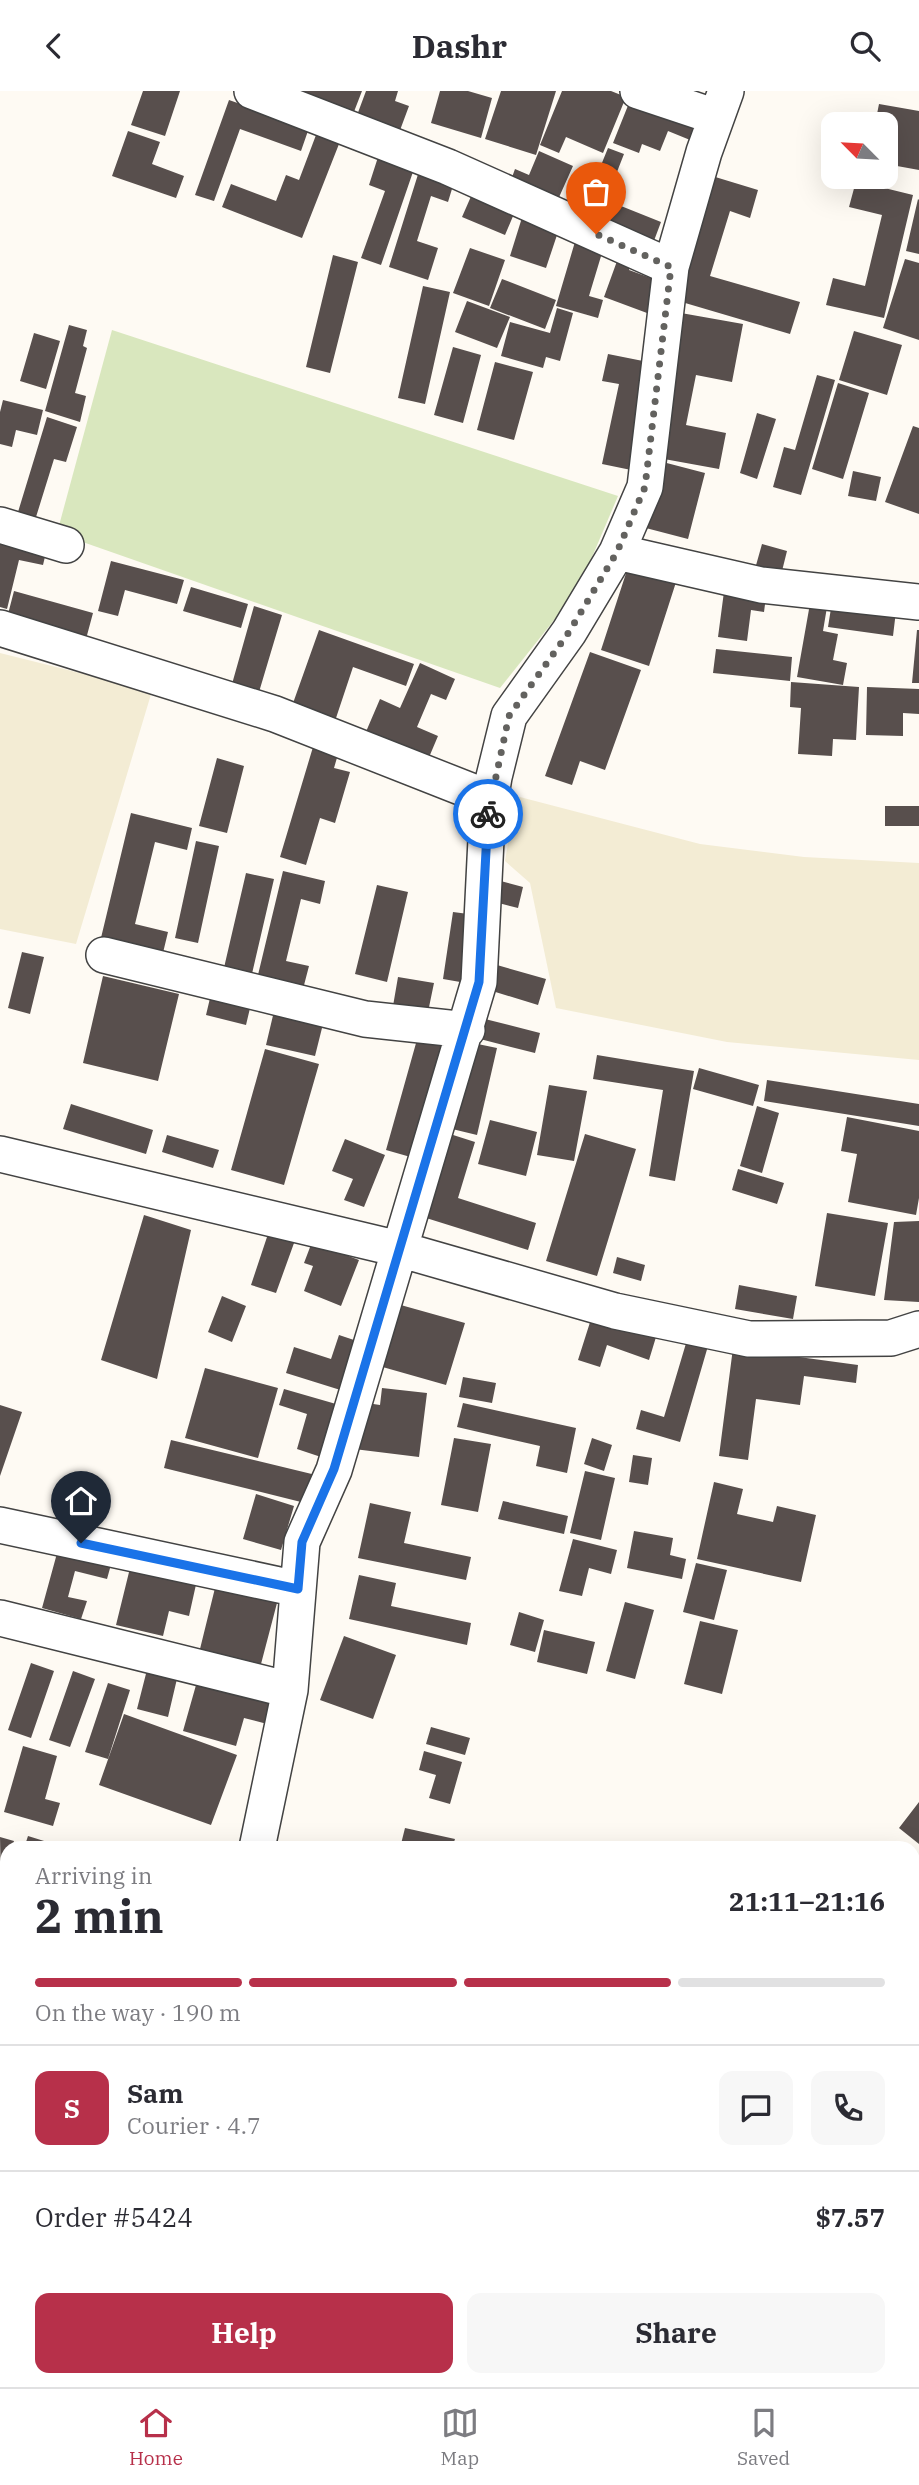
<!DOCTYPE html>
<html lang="en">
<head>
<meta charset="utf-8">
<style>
	:root { --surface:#fff; --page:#f7f7f7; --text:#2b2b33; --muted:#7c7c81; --line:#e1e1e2; --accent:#b7304a }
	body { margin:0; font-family:"IBM Plex Serif",serif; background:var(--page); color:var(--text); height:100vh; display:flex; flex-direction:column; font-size:26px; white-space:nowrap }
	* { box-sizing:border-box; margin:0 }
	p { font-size:23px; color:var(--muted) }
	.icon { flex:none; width:38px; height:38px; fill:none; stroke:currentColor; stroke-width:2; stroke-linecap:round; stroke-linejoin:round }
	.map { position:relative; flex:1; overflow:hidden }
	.sheet { position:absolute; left:0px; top:1750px; width:920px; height:546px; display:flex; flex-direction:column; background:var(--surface); border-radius:21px 21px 0 0; box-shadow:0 7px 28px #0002 }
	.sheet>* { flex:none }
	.needle { width:46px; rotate:294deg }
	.tools { position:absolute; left:821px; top:21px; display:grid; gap:14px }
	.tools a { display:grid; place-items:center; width:77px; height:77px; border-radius:14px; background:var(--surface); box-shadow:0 7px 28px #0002; font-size:35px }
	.pin { position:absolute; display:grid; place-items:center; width:60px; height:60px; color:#fff; margin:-72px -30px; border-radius:50% 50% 50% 0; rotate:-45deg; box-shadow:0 0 7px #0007 }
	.pin .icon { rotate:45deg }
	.courier { position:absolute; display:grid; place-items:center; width:70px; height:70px; margin:-35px; border:5px solid #1a73e8; border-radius:50%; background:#fff; color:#222; box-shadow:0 2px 9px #0007 }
	.headline em { font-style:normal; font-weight:700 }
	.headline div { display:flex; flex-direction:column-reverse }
	.headline { display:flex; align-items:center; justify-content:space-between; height:119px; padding:0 35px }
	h1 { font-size:46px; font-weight:700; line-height:52px }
	.bar { display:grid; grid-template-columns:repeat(4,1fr); gap:10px 7px; align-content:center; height:84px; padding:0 35px }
	.bar i { height:9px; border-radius:5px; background:var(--line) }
	.bar .on { background:var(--accent) }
	.bar p { grid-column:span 4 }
	.line { display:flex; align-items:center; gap:18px; padding:0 35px; border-top:2px solid var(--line) }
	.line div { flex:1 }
	.round { display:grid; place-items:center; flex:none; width:74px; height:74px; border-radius:14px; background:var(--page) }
	.cta { display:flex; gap:14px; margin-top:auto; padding:14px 35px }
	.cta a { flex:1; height:80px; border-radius:14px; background:var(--accent); color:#fff; font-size:28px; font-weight:700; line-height:80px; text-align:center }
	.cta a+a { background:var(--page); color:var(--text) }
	header { display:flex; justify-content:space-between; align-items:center; height:91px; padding:0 35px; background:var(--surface); font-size:32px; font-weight:700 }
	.tab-bar { display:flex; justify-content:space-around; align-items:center; height:98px; border-top:2px solid var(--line); background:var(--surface); font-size:19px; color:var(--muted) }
	.tab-bar a { display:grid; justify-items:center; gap:4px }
	.tab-bar .on { color:var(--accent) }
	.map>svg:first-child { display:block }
	.farmland { fill:#f3ecd4 }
	.green { fill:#d9e7be }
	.building { fill:#584f4d }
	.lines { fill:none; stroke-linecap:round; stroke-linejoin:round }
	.street-casing { stroke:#434343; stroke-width:38 }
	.street { stroke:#fff; stroke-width:35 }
	.done { stroke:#63625f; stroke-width:7; stroke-dasharray:0 12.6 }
	.route { stroke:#1a73e8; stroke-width:9 }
</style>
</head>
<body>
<header><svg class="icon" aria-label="back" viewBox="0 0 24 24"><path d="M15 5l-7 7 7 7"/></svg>Dashr<svg class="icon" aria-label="search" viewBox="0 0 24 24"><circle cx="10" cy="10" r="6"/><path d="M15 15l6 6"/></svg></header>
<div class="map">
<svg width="919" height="2296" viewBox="0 0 919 2296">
	<rect width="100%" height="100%" fill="#fefaf3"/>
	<path class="farmland" d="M0,562l152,38 -76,253 -76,-15z
		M516,705l184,48 104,13 115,6v197l-192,-18 -171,-34 -26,-125 -25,-22z"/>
	<path class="green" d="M112,239l506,166 -40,94 -78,98 -443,-155z"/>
	<path class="building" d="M143,0h37l-15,45 -34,-11z
		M294,0h68l-12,31z
		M366,0h32l-3,10 14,5 -13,35 -43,-15z
		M440,0h28l24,7 -11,40 -50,-15z
		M501,0h55l-20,64 -51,-16z
		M562,0h49l15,6 -23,56 -37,-16 -7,16 -19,-8z
		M633,2l70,30 -8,19 -27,-11 -8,20 -18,-7 -3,9 -26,-10z
		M229,9l80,28 -8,23 -61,-22 -26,72 -19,-6z
		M879,13l40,7v59l-33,-6v-40h-11z
		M128,40l32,11 -8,22 32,12 -8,22 -64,-22z
		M316,44l23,9 -37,94 -80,-31 9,-23 45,17 10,-26 13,5z
		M608,57l16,6 -18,46 55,22 -9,24 -72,-29z
		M539,60l34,15 -17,38 -45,-24 4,-11 14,6z
		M379,63l36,12 -34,99 -20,-7 24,-67 -16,-6z
		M420,77l35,11 -7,23 -17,-6 -14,45 21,7 -10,32 -39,-13z
		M712,85l46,14 -8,28 -20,-7 -20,65 90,26 -10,32 -115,-34z
		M856,90l57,14 -29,123 -58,-13 7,-27 32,8 17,-71 -33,-8z
		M476,94l43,17 -14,33 -43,-18z
		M918,108l1,1v54l-13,-3z
		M525,117l37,12 -16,48 -36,-12z
		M577,144l28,8 -16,53 14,4 -5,18 -42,-12z
		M470,157l35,12 -16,46 -36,-13z
		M621,159l14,5 -6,15 30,11 -12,32 -43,-16z
		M333,164l25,7 -28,111 -24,-6z
		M905,168l14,4v77l-36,-12z
		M502,188l54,21 -11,29 -55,-21z
		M423,195l27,6 -25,112 -27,-6z
		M467,210l43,16 -13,31 -42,-16z
		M557,217l16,5 -13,48 -14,-4 -3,11 -42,-12 9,-34 40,11z
		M681,222l62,11 -11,58 -36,-7 -10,50 40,8 -7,36 -66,-12z
		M69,234l18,5 -4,16 4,2 -12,45 11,3 -6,26 -35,-11z
		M854,240l48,14 -15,50 -48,-15z
		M34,242l26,8 -14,48 -26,-8z
		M453,256l28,8 -18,68 -29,-8z
		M608,263l50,10 -22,107 -34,-7 17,-80 -17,-3z
		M495,271l38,10 -19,68 -37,-10z
		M817,284l18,5 -34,115 -28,-8 11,-40 11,3z
		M838,292l31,10 -26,86 -31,-10z
		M3,309l40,10 -6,25 -21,-5 -4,17 -12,-3v-32z
		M757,322l19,6 -19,60 -17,-6z
		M47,326l30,10 -11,35 -12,-3 -18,58 -18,-5z
		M913,335l6,2v86l-34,-12z
		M659,370l46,12 -17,66 -46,-12z
		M853,380l28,6 -5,24 -28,-5z
		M3,442l45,11 -5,21 -24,-5 -12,49 -7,-2v-62z
		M762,453l25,7 -8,32 -26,-7z
		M111,470l73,19 -7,24 -52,-14 -7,26 -20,-5z
		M630,470l48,15 -29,90 -48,-16z
		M725,493l42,5 -3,23 -13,-2 -4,31 -29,-4z
		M191,496l57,17 -7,24 -58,-17z
		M14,500l79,22 -7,26 -79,-21z
		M811,507l17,3 -5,30 15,3 -5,26 14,3 -4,22 -46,-8z
		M832,511l64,9 -3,25 -65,-9z
		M254,515l28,9 -23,77 -27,-8z
		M319,539l95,34 -8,22 -53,-19 -18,54 -43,-15z
		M917,539h2v53h-7z
		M716,558l76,8 -2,24 -77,-8z
		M590,561l51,18 -36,100 -25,-9 -8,24 -27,-9z
		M420,572l35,16 -9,21 -15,-6 -14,33 21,9 -11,26 -62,-28 15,-35 20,9z
		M791,591l68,5 -3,53 -23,-1 -1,17 -34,-2 3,-46 -11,-1z
		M867,596l52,2v25l-16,-1v23l-37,-1z
		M316,646l25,7 -7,24 16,4 -15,51 -15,-5 -14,47 -26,-8z
		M217,667l27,8 -17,67 -28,-7z
		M885,715h34v20h-34z
		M131,722l61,15 -5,22 -32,-8 -20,82 33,8 -6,25 -62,-15z
		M196,750l23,5 -21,97 -23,-5z
		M283,780l42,10 -5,23 -19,-5 -15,62 23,5 -6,23 -46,-10z
		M246,782l28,6 -23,99 -28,-6z
		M497,789l26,7 -5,21 -27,-7z
		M377,794l31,7 -21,90 -32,-8z
		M453,821l23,3 -10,68 -23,-4z
		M22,861l22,5 -14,57 -22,-6z
		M497,874l49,14 -8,26 -49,-15z
		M103,885l76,18 -21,87 -75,-18z
		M398,886l36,6 -6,29 -35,-6z
		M211,903l40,10 -5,21 -40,-10z
		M275,916l49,13 -9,36 -49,-11z
		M485,928l55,14 -5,20 -55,-14z
		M418,945l34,10 -31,114 -35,-10z
		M468,951l29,6 -20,87 -29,-7z
		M265,958l54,15 -35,121 -53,-15z
		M597,964l97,16 -19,110 -26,-5 14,-86 -70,-11z
		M699,977l60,17 -6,21 -60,-17z
		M767,989l152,24v22l-155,-25z
		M549,994l38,6 -13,70 -37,-6z
		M71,1013l82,26 -7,24 -83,-25z
		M757,1015l22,7 -17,60 -22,-7z
		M847,1026l72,14v67l-3,17 -68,-13 9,-48 -16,-3z
		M490,1029l47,12 -11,44 -48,-12z
		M450,1043l25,8 -17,56 78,25 -8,27 -105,-33z
		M585,1043l51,15 -39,127 -51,-15z
		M167,1044l52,15 -6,18 -51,-16z
		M345,1048l40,16 -21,52 -20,-7 9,-21 -21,-8z
		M738,1078l46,14 -7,21 -45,-14z
		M827,1122l61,10 -13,73 -60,-10z
		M144,1124l47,15 -34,149 -56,-19z
		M919,1130v81l-35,-2 10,-78z
		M272,1131l26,10 -22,61 -25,-8z
		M312,1151l47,18 -18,46 -37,-15 9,-25 -9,-3z
		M617,1166l28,8 -4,16 -28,-8z
		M739,1194l58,11 -4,23 -58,-10z
		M222,1205l24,10 -14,36 -24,-10z
		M390,1211l75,21 -19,62 -74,-21z
		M592,1225l64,21 -7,23 -42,-15 -7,22 -22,-7z
		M339,1244l27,9 -16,49 -64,-20 8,-26 37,12z
		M687,1249l21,6 -28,96 -44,-13 5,-19 23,7z
		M733,1257l125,17 -2,18 -52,-7 -4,29 -44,-6 -8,61 -29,-4z
		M205,1277l73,20 -20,70 -73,-20z
		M463,1286l33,6 -4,20 -33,-6z
		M382,1297l45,5 -8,64 -65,-8 6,-47 20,3z
		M284,1298l52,15 -15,53 -24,-8 10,-35 -28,-9z
		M463,1312l113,25 -9,45 -31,-7 4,-20 -83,-19z
		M0,1314l22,7 -22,64z
		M454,1347l37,6 -13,68 -37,-7z
		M592,1347l20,7 -8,26 -20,-7z
		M171,1349l149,36 -7,29 -149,-37z
		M633,1364l19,3 -4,27 -19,-3z
		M585,1380l30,7 -14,62 -31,-7z
		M714,1391l29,7 -6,25 36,8 4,-16 39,9 -15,67 -104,-23z
		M256,1403l38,12 -13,44 -38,-11z
		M503,1410l65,15 -4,18 -66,-15z
		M370,1412l41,9 -7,31 67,14 -5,23 -108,-22z
		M634,1440l39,7 -3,17 16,4 -4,20 -55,-11z
		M573,1448l44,11 -6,24 -22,-6 -7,28 -23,-5z
		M59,1455l53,15 -5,18 -32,-8 -7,26 19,4 -6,18 -39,-11z
		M696,1472l31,7 -13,50 -31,-8z
		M131,1473l66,16 -8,36 -20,-5 -6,25 -47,-11z
		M359,1484l37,8 -5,23 80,17 -4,22 -118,-26z
		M215,1497l62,15 -16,61 -61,-15z
		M625,1511l29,8 -19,69 -29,-8z
		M519,1521l25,8 -9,32 -25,-7z
		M700,1530l38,9 -16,64 -38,-10z
		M544,1539l51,12 -8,32 -50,-12z
		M344,1545l52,19 -23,64 -53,-19z
		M150,1567l30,8 -12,51 -31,-8z
		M31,1572l23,8 -23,67 -23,-8z
		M73,1580l22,8 -25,68 -21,-7z
		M198,1587l80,22 -7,25 -27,-7 -8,28 -53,-15z
		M108,1592l22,7 -22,69 -23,-7z
		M124,1623l113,41 -26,70 -112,-40z
		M431,1636l39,11 -5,17 -39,-11z
		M23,1655l34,10 -12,43 15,4 -7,23 -49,-14z
		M424,1660l38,11 -12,42 -21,-6 7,-23 -17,-5z
		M919,1711v42l-20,-16z
		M405,1737l50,11 -3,9h-52z
		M28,1745l29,9 -1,3h-32z
		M0,1746l14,4 -2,7h-5v15l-6,20z
		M919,1788v49l-5,-2v-36z
		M4,1800l3,1v67l-7,-2v-52z
		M6,1936h1v65l-7,-2v-39z
		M0,2023l7,2v29l-7,-2z
		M0,2057l7,2v37l-7,-3z
		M0,2098l7,2v40l-7,-2z
		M917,2126l2,1v60l-5,-1v-33z
		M914,2198l5,1v76l-5,-1z
		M6,2267l1,22h59l-1,7h-65z
		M914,2284h5v12h-30l1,-7h24z
		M69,2289h33l-2,7h-33z
		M227,2289h58l-2,7h-19z
		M485,2289h70l-1,7h-70z
		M754,2289h58v7h-58z"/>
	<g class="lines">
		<defs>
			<path id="street" d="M252,0l196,76 223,100
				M638,0l78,26
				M0,434l66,20
				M617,461l144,33 158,17
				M0,537l275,86 216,85
				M104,864l261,64 102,11
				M0,1063l399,95 216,62 134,28 142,-1 28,-9
				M0,1434l298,64
				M0,1527l290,72
				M257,1757l33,-158 12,-148 32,-72 145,-488 8,-163 7,-42 15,-61 60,-84 48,-80 28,-65 26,-220 33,-115 22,-61
				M0,1918l7,1
				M914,2033l5,-24
				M0,2232l7,-23
				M409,2289l13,7
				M873,2296v-7"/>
		</defs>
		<use href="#street" class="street-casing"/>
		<use href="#street" class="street"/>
	</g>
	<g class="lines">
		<path class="done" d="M488,723l21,-98 60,-84 48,-80 28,-65 26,-220 -75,-33"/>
		<path class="route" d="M81,1452l217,46 4,-47 32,-73 145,-487 9,-168"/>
	</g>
</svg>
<div class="tools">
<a><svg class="needle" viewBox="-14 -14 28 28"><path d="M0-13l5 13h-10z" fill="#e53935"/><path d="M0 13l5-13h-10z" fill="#7c7c81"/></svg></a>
</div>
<div class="pin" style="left:596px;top:143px;background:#ea580c"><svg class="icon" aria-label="bag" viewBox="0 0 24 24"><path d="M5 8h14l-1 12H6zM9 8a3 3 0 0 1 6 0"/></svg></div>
<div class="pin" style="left:81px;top:1452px;background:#1f2937"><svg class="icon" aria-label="home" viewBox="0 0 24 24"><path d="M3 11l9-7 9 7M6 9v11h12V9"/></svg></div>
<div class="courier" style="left:488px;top:723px"><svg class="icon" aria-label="bike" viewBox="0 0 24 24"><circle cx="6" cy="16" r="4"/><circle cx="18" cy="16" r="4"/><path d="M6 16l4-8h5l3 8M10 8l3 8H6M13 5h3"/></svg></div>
<section class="sheet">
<div class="headline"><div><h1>2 min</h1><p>Arriving in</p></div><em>21:11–21:16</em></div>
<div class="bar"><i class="on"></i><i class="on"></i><i class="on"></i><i></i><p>On the way · 190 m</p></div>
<div class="line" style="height:126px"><b class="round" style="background:var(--accent);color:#fff">S</b><div><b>Sam</b><p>Courier · 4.7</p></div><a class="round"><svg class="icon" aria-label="chat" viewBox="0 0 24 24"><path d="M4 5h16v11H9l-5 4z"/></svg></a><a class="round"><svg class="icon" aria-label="phone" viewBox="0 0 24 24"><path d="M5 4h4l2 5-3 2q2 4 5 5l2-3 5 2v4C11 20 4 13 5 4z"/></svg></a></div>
<div class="line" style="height:91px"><div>Order #5424</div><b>$7.57</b></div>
<div class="cta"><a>Help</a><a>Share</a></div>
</section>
</div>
<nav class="tab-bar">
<a class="on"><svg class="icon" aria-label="home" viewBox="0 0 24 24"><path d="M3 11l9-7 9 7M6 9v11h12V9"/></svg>Home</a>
<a><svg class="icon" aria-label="map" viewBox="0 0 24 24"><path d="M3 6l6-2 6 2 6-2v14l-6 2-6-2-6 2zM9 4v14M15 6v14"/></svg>Map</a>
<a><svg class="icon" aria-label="saved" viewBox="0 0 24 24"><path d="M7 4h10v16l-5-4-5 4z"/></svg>Saved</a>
</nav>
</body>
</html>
